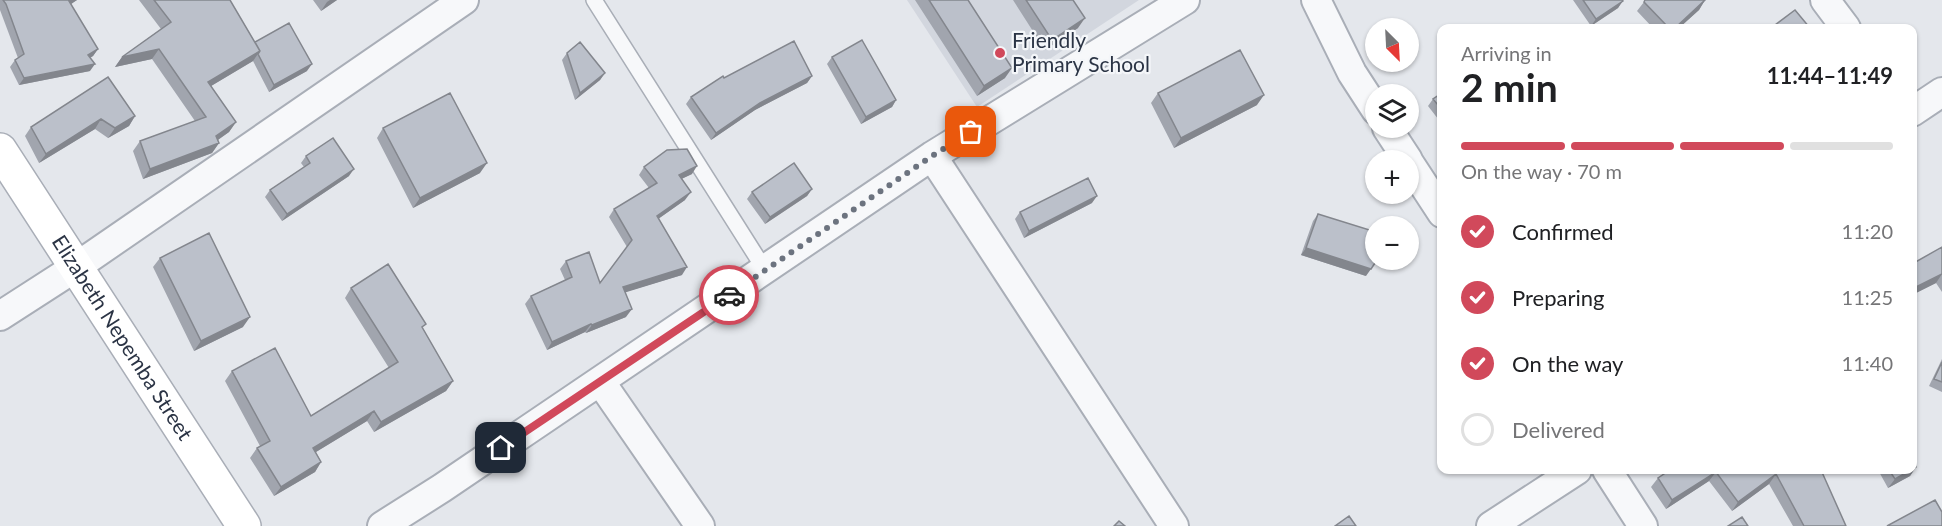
<!DOCTYPE html>
<html lang="en">
<head>
<meta charset="utf-8">
<style>
	:root { --surface:#fff; --page:#f6f6f6; --text:#202124; --muted:#757577; --line:#e0e0e0; --accent:#d1495b }
	body { margin:0; font-family:Lato,sans-serif; background:var(--page); color:var(--text); height:100vh; display:flex; flex-direction:column; font-size:22px; white-space:nowrap }
	* { box-sizing:border-box; margin:0 }
	p { font-size:20px; color:var(--muted) }
	.icon { flex:none; width:33px; height:33px; fill:none; stroke:currentColor; stroke-width:2; stroke-linecap:round; stroke-linejoin:round }
	.map { position:relative; flex:1; overflow:hidden }
	.details { position:absolute; left:1437px; top:24px; width:480px; height:450px; display:flex; flex-direction:column; background:var(--surface); border-radius:12px; box-shadow:0 2px 4px #0004 }
	.details>* { flex:none }
	.needle { width:39px; rotate:156deg }
	.buttons { position:absolute; left:1365px; top:18px; display:grid; gap:12px }
	.buttons a { display:grid; place-items:center; width:54px; height:54px; border-radius:50%; background:var(--surface); box-shadow:0 2px 4px #0004; font-size:30px }
	.pin { position:absolute; display:grid; place-items:center; width:51px; height:51px; color:#fff; margin:-26px; border-radius:12px; box-shadow:0 3px 9px #0006 }
	.courier { position:absolute; display:grid; place-items:center; width:60px; height:60px; margin:-30px; border:4px solid #d1495b; border-radius:50%; background:#fff; color:#222; box-shadow:0 2px 8px #0007 }
	.overview em { font-style:normal; font-weight:700 }
	.overview div { display:flex; flex-direction:column-reverse }
	.overview { display:flex; align-items:center; justify-content:space-between; height:102px; padding:0 24px }
	h1 { font-size:39px; font-weight:700; line-height:45px }
	.bar { display:grid; grid-template-columns:repeat(4,1fr); gap:9px 6px; align-content:center; height:72px; padding:0 24px }
	.bar i { height:8px; border-radius:4px; background:var(--line) }
	.bar .active { background:var(--accent) }
	.bar p { grid-column:span 4 }
	ol { padding:0 24px; list-style:none }
	li { display:flex; align-items:center; gap:18px; height:66px }
	li p { margin-inline-start:auto }
	li .icon { padding:6px; border-radius:50%; background:var(--accent); color:#fff; stroke-width:4 }
	li:last-child { color:var(--muted) }
	li i { width:33px; height:33px; border:3px solid var(--line); border-radius:50% }
	.map>svg:first-child { display:block }
	.built { fill:#d2d6de }
	.lines { fill:none; stroke-linecap:round; stroke-linejoin:round }
	.lane-casing { stroke:#a9aeb7; stroke-width:18 }
	.street-casing { stroke:#a9aeb7; stroke-width:32 }
	.secondary-casing { stroke:#a9aeb7; stroke-width:36 }
	.lane { stroke:#f7f8fa; stroke-width:15 }
	.street { stroke:#f7f8fa; stroke-width:28 }
	.secondary { stroke:#fff; stroke-width:33 }
	.wall { fill:#a1a5ae }
	.shaded-wall { fill:#83868d }
	.building { fill:#bbc0ca; stroke:#83868d; stroke-width:1.5 }
	.done { stroke:#6c737f; stroke-width:6; stroke-dasharray:0 10.8 }
	.route { stroke:#d1495b; stroke-width:8 }
	.poi-dot { fill:#d1495b; stroke:#f4f6f9; stroke-width:2 }
	.labels { text-anchor:middle; stroke-width:4.5; stroke-linejoin:round; paint-order:stroke }
	.poi-label { font-size:21px; fill:#2b3445; stroke:#f4f6f9; text-anchor:start }
	.street-label { font-size:21px; fill:#2b3445; stroke:#f4f6f9 }
</style>
</head>
<body>
<div class="map">
<svg width="1942" height="526" viewBox="0 0 1942 526">
	<rect width="100%" height="100%" fill="#e4e7ec"/>
	<path class="built" d="M907,0h232l-162,107z"/>
	<g class="lines">
		<defs>
			<path id="lane" d="M594,0l171,270"/>
			<path id="street" d="M1316,0l36,73 24,37
				M1825,0l21,28
				M1912,112l30,-20
				M1387,128l21,32
				M932,156l242,370
				M1408,161l34,52
				M0,316l76,-49 388,-267
				M600,381l100,145
				M1607,470l36,56
				M382,526l60,-38 490,-332 253,-156
				M1491,526l86,-56"/>
			<g id="secondary">
				<path id="s1" d="M0,150l244,376"/>
			</g>
		</defs>
		<use href="#lane" class="lane-casing"/>
		<use href="#street" class="street-casing"/>
		<use href="#secondary" class="secondary-casing"/>
		<use href="#lane" class="lane"/>
		<use href="#street" class="street"/>
		<use href="#secondary" class="secondary"/>
	</g>
	<path class="wall" d="M0,0h77l-7,4 28,45 -5,7 -3,2v13l-71,14 -9,-18 5,-7 3,-2 -18,-48z
		M139,0h91l25,42 52,29 -38,21 -16,-31 -42,25 25,36 -7,10 -11,8 1,3 -7,10 -69,26 -10,-28 7,-10 55,-20 -43,-62 -37,8 7,-10 39,-28z
		M313,0h24l-16,11z
		M915,0h53l37,78 -28,18z
		M1013,0h60l5,28 -33,22z
		M1573,0h49l-4,8 -27,18z
		M1705,0l-6,10 -20,18h-26l-16,-17 7,-9z
		M567,53l38,20 -5,7 -25,20 -13,-40z
		M832,57l64,43 -4,7 -31,17 -34,-60z
		M812,76l-5,7 -52,27 -44,30 -25,-36 5,-7 33,-19z
		M1158,93l99,12 -83,43 -23,-45z
		M1442,93v31l-14,-18 5,-7z
		M135,116l-6,10 -21,12 -13,-9 -56,34 -14,-27 6,-9z
		M383,128l97,45 -67,35 -36,-70z
		M306,156l43,20 -67,45 -17,-24 5,-7 34,-23 -3,-4z
		M644,167l48,7 -11,5 4,21 -27,19 24,56 -57,17 1,25 -40,16 -1,-1 -38,18 -22,-46 6,-8 34,-16 -5,-11 6,-8 34,22 27,-36 -18,-30 5,-8 35,-21 -10,-13z
		M812,189l-5,7 -42,28 -18,-25 5,-7z
		M1092,203l-68,35 -9,-19 5,-7z
		M1318,214l48,62 -65,-21 12,-34z
		M1942,247v45l-6,-9 -24,12v-31z
		M160,258l83,69 -49,24 -41,-84z
		M351,288l72,41 30,52 -7,10 -72,41 -7,-11 -51,31 5,10 -6,10 -41,24 -24,-38 7,-10 3,-2 -35,-65 7,-10 79,45 78,-48 -44,-70z
		M1942,359v33l-13,-6z
		M1916,467l-6,9 -22,12 -10,-18h34z
		M1670,470h151l25,56h-53l-24,-42 -37,27 -23,-30 -43,28 -15,-22 7,-9z"/>
	<path class="shaded-wall" d="M71,0h6l-13,9 5,-8z
		M330,0h7l-16,11 6,-9z
		M1705,0l-6,10 -20,18h-4z
		M1623,1l-5,7 -27,18 5,-7z
		M1085,18l-7,10 -33,22 7,-10z
		M98,49l-5,7 -10,6 5,-7z
		M159,49l-7,10 -37,8 7,-10z
		M260,51l-7,10 -52,31 7,-10z
		M95,64l-5,7 -71,14 5,-7z
		M312,64l-5,7 -38,21 5,-7z
		M1012,68l-7,10 -28,18 7,-10z
		M605,73l-5,7 -25,20 5,-7z
		M812,76l-5,7 -52,27 -44,30 5,-7 44,-30z
		M1264,95l-7,10 -83,43 7,-10z
		M896,100l-4,7 -31,17 5,-7z
		M135,116l-6,10 -21,12 7,-10z
		M101,119l-6,10 -56,34 7,-9z
		M236,122l-7,10 -20,14 7,-10z
		M219,143l-7,10 -69,26 7,-10z
		M487,163l-7,10 -67,35 7,-10z
		M697,166l-5,8 -19,9 6,-8z
		M354,169l-5,7 -67,45 5,-7z
		M812,189l-5,7 -42,28 5,-7z
		M691,192l-6,8 -34,24 6,-8z
		M1097,196l-5,7 -68,35 5,-7z
		M1306,248l65,21 -5,7 -65,-21z
		M687,267l-5,8 -65,20 6,-8z
		M1942,274l-6,9 -24,12v-6z
		M632,309l-6,8 -40,16 6,-8z
		M250,317l-7,10 -49,24 7,-10z
		M591,324l-6,8 -38,18 5,-8z
		M453,381l-7,10 -72,41 7,-10z
		M374,411l-7,10 -61,37 7,-10z
		M321,462l-6,10 -41,24 7,-9z
		M1916,467l-6,9 -22,12 7,-9z
		M1716,472l-7,9 -43,28 6,-9z
		M1776,474l-7,10 -37,27 6,-9z"/>
	<path class="building" d="M3,0h68l-2,1 29,48 -10,6 7,9 -71,14 -9,-18 9,-6 -18,-50z
		M154,0h76l30,51 -52,31 28,40 -20,14 3,7 -69,26 -10,-28 66,-24 -47,-68 -37,8 49,-35z
		M929,0h39l44,68 -28,18z
		M1026,0h47l12,18 -33,22z
		M1583,0h39l1,1 -27,18z
		M1645,0h60l-30,28h-6l-25,-26z
		M1795,10l15,18h-39z
		M289,23l23,41 -38,21 -16,-31 2,-3 -5,-9z
		M862,40l34,60 -30,17 -34,-60z
		M794,41l18,35 -52,27 -44,30 -25,-36 32,-21 1,2z
		M580,42l25,31 -25,20 -13,-40z
		M1240,50l24,45 -83,43 -23,-45z
		M108,77l27,39 -20,12 -14,-9 -55,35 -15,-27z
		M450,93l37,70 -67,35 -37,-70z
		M1442,93v17l-9,-11z
		M333,138l21,31 -67,45 -17,-24 40,-27 -4,-7z
		M687,149l10,17 -18,9 12,17 -34,24 30,51 -64,20 9,22 -40,16 -1,-1 -39,18 -21,-46 41,-19 -6,-16 23,-9 11,31 32,-43 -18,-31 43,-26 -13,-16 23,-17z
		M794,163l18,26 -42,28 -18,-25z
		M1088,178l9,18 -68,35 -9,-19z
		M1318,214l58,18v28h1l-6,9 -65,-21z
		M209,233l41,84 -49,24 -41,-83z
		M1942,247v27l-30,15v-25z
		M388,264l38,60 -4,3 31,54 -72,41 -7,-11 -61,37 8,14 -40,25 -24,-39 13,-7 -38,-70 43,-23 36,68 87,-54 -47,-74z
		M1942,362v20l-8,-3z
		M1912,461l4,6 -4,2z
		M1670,470h151l25,56h-42l-28,-52 -38,28 -22,-30 -44,28 -14,-22z
		M1889,470h22l-16,9z
		M1935,500l7,12v14h-55z
		M1349,516l7,10h-21z
		M1742,517l6,9h-20z
		M1119,521l6,5h-11z"/>
	<g class="lines">
		<path class="done" d="M729,295l203,-139 39,-24"/>
		<path class="route" d="M501,448l228,-153"/>
	</g>
	<circle class="poi-dot" cx="1000" cy="53" r="6"/>
	<g class="labels">
		<g class="poi-label">
			<text x="1012" y="48">Friendly<tspan x="1012" dy="24">Primary School</tspan></text>
		</g>
		<g class="street-label">
			<text dy="7" stroke="none"><textPath href="#s1" startOffset="224">Elizabeth Nepemba Street</textPath></text>
		</g>
	</g>
</svg>
<div class="buttons">
<a><svg class="needle" viewBox="-14 -14 28 28"><path d="M0-13l5 13h-10z" fill="#e53935"/><path d="M0 13l5-13h-10z" fill="#757577"/></svg></a>
<a><svg class="icon" aria-label="layers" viewBox="0 0 24 24"><path d="M12 4l9 5-9 5-9-5zM3 14l9 5 9-5"/></svg></a>
<a>+</a>
<a>−</a>
</div>
<div class="pin" style="left:971px;top:132px;background:#ea580c"><svg class="icon" aria-label="bag" viewBox="0 0 24 24"><path d="M5 8h14l-1 12H6zM9 8a3 3 0 0 1 6 0"/></svg></div>
<div class="pin" style="left:501px;top:448px;background:#1f2937"><svg class="icon" aria-label="home" viewBox="0 0 24 24"><path d="M3 11l9-7 9 7M6 9v11h12V9"/></svg></div>
<div class="courier" style="left:729px;top:295px"><svg class="icon" aria-label="car" viewBox="0 0 24 24"><path d="M5 17H2v-5l4-1 3-4h7l3 4 3 1v5h-3M9 17h6M6 11h13"/><circle cx="7" cy="17" r="2"/><circle cx="17" cy="17" r="2"/></svg></div>
<section class="details">
<div class="overview"><div><h1>2 min</h1><p>Arriving in</p></div><em>11:44–11:49</em></div>
<div class="bar"><i class="active"></i><i class="active"></i><i class="active"></i><i></i><p>On the way · 70 m</p></div>
<ol>
<li><svg class="icon" aria-label="check" viewBox="0 0 24 24"><path d="M5 12l5 5 9-10"/></svg>Confirmed<p>11:20</p></li>
<li><svg class="icon" aria-label="check" viewBox="0 0 24 24"><path d="M5 12l5 5 9-10"/></svg>Preparing<p>11:25</p></li>
<li><svg class="icon" aria-label="check" viewBox="0 0 24 24"><path d="M5 12l5 5 9-10"/></svg>On the way<p>11:40</p></li>
<li><i></i>Delivered</li>
</ol>
</section>
</div>
</body>
</html>
